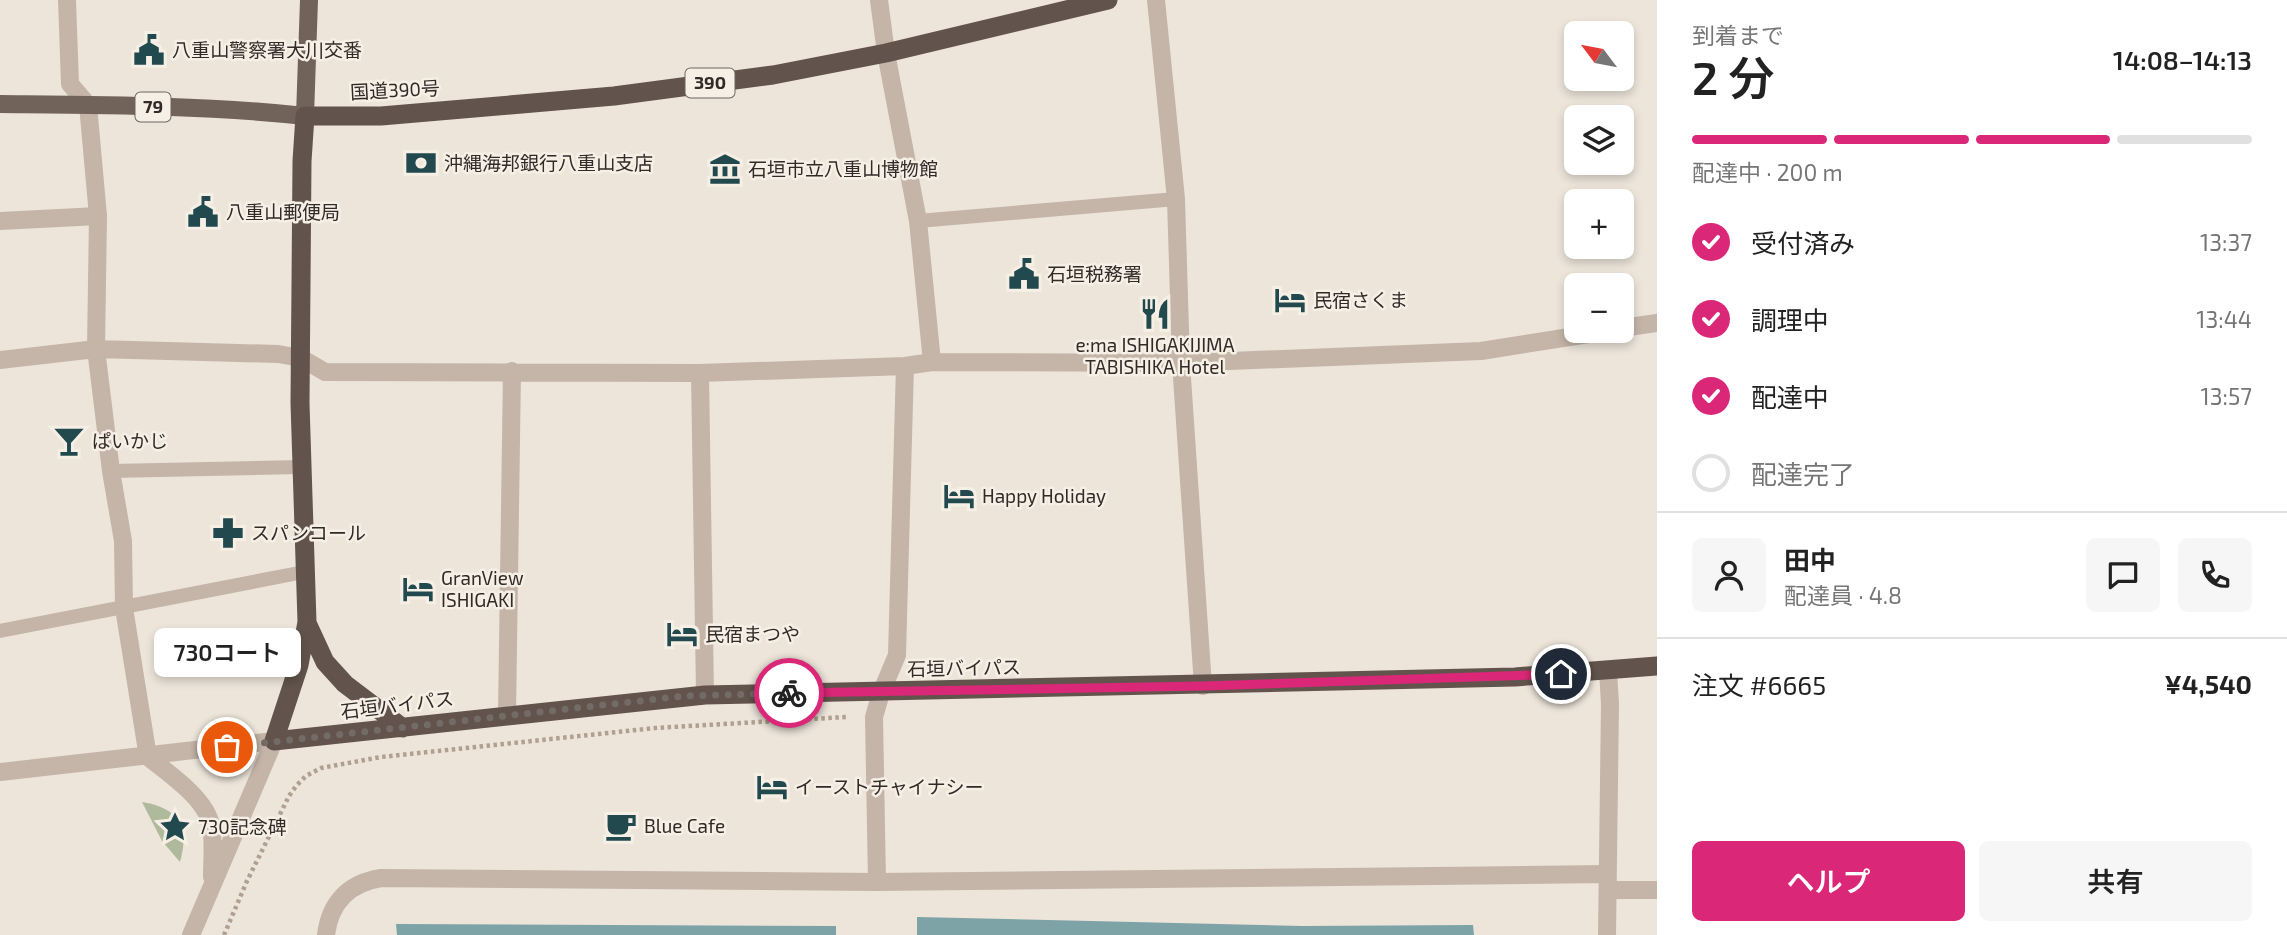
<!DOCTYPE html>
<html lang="ja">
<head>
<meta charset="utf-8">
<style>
	:root { --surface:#fff; --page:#f6f6f6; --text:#222; --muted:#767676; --line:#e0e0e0; --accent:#db2777 }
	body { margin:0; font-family:"Exo 2","Noto Sans JP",sans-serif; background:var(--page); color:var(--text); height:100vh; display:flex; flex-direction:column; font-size:26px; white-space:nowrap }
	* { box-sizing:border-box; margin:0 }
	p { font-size:23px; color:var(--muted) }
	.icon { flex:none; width:38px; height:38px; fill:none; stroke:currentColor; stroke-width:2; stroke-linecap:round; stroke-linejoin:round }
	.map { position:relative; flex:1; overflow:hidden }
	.side { display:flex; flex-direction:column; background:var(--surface); width:630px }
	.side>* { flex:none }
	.needle { width:46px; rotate:302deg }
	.tools { position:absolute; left:1564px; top:21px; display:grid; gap:14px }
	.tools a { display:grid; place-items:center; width:70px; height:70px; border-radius:10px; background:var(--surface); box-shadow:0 4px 10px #0003; font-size:35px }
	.pin { position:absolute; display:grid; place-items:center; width:60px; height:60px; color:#fff; margin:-30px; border:4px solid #fff; border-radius:50%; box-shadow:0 2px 7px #0007 }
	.courier { position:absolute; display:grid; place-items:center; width:70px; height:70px; margin:-35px; border:5px solid #db2777; border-radius:50%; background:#fff; color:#222; box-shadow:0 2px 9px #0007 }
	.bubble { position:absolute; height:49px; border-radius:10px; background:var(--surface); box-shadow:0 4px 10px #0003; font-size:23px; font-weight:600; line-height:49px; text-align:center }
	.headline em { font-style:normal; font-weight:600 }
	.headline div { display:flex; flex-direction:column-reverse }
	.headline { display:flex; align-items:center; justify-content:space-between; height:119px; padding:0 35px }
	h1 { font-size:46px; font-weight:600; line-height:52px }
	.bar { display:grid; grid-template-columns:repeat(4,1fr); gap:10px 7px; align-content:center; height:84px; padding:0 35px }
	.bar i { height:9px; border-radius:5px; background:var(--line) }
	.bar .active { background:var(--accent) }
	.bar p { grid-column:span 4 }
	.line { display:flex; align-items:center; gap:18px; padding:0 35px; border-top:2px solid var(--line) }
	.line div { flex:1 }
	.round { display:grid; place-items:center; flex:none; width:74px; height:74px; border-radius:10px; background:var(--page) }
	ol { padding:0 35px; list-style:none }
	li { display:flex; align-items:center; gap:21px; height:77px }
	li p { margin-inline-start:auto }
	li .icon { padding:7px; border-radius:50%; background:var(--accent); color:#fff; stroke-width:4 }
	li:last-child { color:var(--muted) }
	li i { width:38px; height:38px; border:4px solid var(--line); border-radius:50% }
	.action { display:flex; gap:14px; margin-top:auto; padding:14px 35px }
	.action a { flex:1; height:80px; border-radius:10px; background:var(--accent); color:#fff; font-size:28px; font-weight:600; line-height:80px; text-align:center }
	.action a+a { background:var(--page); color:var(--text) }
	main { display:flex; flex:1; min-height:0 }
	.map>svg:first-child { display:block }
	.green { fill:#afba9c }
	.water { fill:#7da3a7 }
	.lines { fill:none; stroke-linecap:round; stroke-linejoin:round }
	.path { stroke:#afa092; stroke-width:4.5; stroke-dasharray:3.5 3.5; stroke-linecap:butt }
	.service { stroke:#c4b5a8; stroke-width:14 }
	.pedestrian { stroke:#c4b5a8; stroke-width:18 }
	.minor { stroke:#c4b5a8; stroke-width:18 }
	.tertiary { stroke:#c4b5a8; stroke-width:18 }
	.primary { stroke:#72635a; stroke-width:18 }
	.trunk { stroke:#62544c; stroke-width:19 }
	.done { stroke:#736b66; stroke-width:7; stroke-dasharray:0 12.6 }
	.route { stroke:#db2777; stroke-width:9 }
	.labels { text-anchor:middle; stroke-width:5; stroke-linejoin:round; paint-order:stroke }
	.shield { fill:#f6efe5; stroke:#6c6560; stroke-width:2 }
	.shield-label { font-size:18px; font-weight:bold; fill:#312a27 }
	.poi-label { font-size:19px; fill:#312a27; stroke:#f6efe5; text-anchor:start }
	.street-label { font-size:19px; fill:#312a27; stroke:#f6efe5 }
</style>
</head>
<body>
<main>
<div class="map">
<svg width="1657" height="935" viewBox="0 0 1657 935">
	<rect width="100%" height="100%" fill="#ede5da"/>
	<path class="green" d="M142,802c37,6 48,25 38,60l-18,-21z"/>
	<path class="water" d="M917,917l385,9 171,-1 1,10h-557z
		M396,924l440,2v9h-439z"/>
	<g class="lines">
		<path class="path" d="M224,935l23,-54 42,-85 7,-10 10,-10 15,-8 60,-11 274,-29 191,-11"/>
		<path class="service" d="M918,221l258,-22
			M111,471l190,-4
			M0,631l304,-59"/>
		<path class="pedestrian" d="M0,221l98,-5
			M0,360l96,-11"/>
		<path class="minor" d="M67,0l3,84 18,21 10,111 -2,133 15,122 12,70 1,67 24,149
			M879,0l7,53 32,168 14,141
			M1156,0l20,199 5,164 22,323
			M1622,328l35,-5
			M96,349l182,5 23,4 24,14 375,1 205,-7 27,-4 249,1 300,-12 127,-20
			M700,373l5,322
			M507,715l5,-344
			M877,882l729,-8
			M1608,890h49
			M326,935c4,-33 23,-52 55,-57l496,4 -3,-165 7,-24 16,-38 8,-289"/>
		<path class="tertiary" d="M148,757c20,16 59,42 63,69 3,16 1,35 1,51
			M0,772l274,-31
			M191,935l83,-194
			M1607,935l3,-231 -2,-33"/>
		<path class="primary" d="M0,104c101,1 204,1 305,12l4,-116"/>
		<path class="trunk" d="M1108,0l-222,53 -113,22 -159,21 -233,20h-76l-3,45 -2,242 7,219 -8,43 -25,76 431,-46 810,-18 142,-11
			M307,623l18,39 20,22 58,44"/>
	</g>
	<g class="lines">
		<path class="done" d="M227,747l457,-51 105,-3"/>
		<path class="route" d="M789,693l414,-7 358,-12"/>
	</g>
	<defs>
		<symbol id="civic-bare" viewBox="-9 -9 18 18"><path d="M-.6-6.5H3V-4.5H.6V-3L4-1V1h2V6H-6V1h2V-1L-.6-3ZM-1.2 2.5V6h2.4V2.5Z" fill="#22494d" stroke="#f6efe5" stroke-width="2.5" paint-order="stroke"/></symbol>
		<symbol id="bank-bare" viewBox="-9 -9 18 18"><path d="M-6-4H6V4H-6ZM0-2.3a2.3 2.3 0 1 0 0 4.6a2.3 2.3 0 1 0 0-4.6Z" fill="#22494d" stroke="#f6efe5" stroke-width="2.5" paint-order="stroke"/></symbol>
		<symbol id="museum-bare" viewBox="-9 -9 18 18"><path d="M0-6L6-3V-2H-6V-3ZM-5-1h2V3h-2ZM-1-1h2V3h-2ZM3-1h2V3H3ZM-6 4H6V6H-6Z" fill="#22494d" stroke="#f6efe5" stroke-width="2.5" paint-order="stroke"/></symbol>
		<symbol id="hotel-bare" viewBox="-9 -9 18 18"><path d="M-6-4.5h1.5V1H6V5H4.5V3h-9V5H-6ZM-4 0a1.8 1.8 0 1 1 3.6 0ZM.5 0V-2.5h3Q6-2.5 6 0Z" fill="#22494d" stroke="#f6efe5" stroke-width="2.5" paint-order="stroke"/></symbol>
		<symbol id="restaurant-bare" viewBox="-9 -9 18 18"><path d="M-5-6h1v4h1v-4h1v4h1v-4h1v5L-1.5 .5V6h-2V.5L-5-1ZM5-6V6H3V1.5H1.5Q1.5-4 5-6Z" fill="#22494d" stroke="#f6efe5" stroke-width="2.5" paint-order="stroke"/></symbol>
		<symbol id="bar-bare" viewBox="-9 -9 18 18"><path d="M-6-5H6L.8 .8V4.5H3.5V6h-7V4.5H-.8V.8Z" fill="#22494d" stroke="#f6efe5" stroke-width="2.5" paint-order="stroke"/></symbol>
		<symbol id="pharmacy-bare" viewBox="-9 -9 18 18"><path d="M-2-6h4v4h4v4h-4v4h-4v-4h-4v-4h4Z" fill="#22494d" stroke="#f6efe5" stroke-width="2.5" paint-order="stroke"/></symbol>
		<symbol id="cafe-bare" viewBox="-9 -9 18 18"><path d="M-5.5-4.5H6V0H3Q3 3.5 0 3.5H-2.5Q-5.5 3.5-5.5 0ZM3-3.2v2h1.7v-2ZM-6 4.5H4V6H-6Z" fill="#22494d" stroke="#f6efe5" stroke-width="2.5" paint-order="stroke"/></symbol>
		<symbol id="sight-bare" viewBox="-9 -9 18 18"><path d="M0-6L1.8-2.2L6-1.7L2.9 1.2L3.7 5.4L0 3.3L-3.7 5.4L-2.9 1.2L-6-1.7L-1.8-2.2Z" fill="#22494d" stroke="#f6efe5" stroke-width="2.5" paint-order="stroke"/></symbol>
	</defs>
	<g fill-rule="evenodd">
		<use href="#civic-bare" x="127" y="28" width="44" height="44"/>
		<use href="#bank-bare" x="399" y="141" width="44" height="44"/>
		<use href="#museum-bare" x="703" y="147" width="44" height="44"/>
		<use href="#civic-bare" x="181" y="190" width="44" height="44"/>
		<use href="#civic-bare" x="1002" y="252" width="44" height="44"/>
		<use href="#hotel-bare" x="1268" y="278" width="44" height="44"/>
		<use href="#restaurant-bare" x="1133" y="292" width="44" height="44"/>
		<use href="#bar-bare" x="47" y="419" width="44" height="44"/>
		<use href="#hotel-bare" x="937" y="474" width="44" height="44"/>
		<use href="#pharmacy-bare" x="206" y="511" width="44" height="44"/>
		<use href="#hotel-bare" x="396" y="567" width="44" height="44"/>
		<use href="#hotel-bare" x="660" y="612" width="44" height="44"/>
		<use href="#hotel-bare" x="750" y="765" width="44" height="44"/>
		<use href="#cafe-bare" x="599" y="804" width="44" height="44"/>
		<use href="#sight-bare" x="153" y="805" width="44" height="44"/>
	</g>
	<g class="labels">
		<g class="shield">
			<rect x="685.5" y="68.5" width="49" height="29" rx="5"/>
			<rect x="135.5" y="92.5" width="35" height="29" rx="5"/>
		</g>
		<g class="shield-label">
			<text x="710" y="89">390</text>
			<text x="153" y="113">79</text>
		</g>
		<g class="poi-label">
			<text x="172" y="57">八重山警察署大川交番</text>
			<text x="444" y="170">沖縄海邦銀行八重山支店</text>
			<text x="748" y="176">石垣市立八重山博物館</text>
			<text x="226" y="219">八重山郵便局</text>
			<text x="1047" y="281">石垣税務署</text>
			<text x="1313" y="307">民宿さくま</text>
			<text x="1155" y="352" text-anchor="middle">e:ma ISHIGAKIJIMA<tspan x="1155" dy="22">TABISHIKA Hotel</tspan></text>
			<text x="92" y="448">ぱいかじ</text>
			<text x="982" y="503">Happy Holiday</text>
			<text x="251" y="540">スパンコール</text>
			<text x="441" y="585">GranView<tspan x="441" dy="22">ISHIGAKI</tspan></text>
			<text x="705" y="641">民宿まつや</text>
			<text x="795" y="794">イーストチャイナシー</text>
			<text x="644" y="833">Blue Cafe</text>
			<text x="198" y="834">730記念碑</text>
		</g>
		<g class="street-label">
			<text transform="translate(395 90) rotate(-3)" y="7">国道390号</text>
			<text transform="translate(964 668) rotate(-1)" y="7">石垣バイパス</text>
			<text transform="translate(397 705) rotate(-7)" y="7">石垣バイパス</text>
		</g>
	</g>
</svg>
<div class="tools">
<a><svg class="needle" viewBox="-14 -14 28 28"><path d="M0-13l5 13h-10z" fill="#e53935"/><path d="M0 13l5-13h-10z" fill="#767676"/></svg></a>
<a><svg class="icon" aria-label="layers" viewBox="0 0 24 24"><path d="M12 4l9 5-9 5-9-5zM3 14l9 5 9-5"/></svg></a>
<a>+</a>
<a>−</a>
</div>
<div class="pin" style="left:227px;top:747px;background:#ea580c"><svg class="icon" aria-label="bag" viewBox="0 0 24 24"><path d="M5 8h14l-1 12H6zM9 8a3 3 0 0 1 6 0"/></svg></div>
<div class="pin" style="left:1561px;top:674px;background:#1f2937"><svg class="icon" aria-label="home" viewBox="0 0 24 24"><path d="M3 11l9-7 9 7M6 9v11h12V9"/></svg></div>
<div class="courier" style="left:789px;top:693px"><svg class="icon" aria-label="bike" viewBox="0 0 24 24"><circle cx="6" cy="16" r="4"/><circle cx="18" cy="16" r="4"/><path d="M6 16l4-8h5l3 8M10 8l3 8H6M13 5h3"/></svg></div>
<div class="bubble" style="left:154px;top:628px;width:147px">730コート</div>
</div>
<section class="side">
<div class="headline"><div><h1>2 分</h1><p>到着まで</p></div><em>14:08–14:13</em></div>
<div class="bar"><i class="active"></i><i class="active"></i><i class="active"></i><i></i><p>配達中 · 200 m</p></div>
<ol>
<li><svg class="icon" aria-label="check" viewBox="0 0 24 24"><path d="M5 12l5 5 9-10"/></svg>受付済み<p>13:37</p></li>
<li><svg class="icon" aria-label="check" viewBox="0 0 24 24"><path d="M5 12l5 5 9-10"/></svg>調理中<p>13:44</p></li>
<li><svg class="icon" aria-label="check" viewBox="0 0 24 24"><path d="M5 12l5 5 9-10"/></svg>配達中<p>13:57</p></li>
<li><i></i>配達完了</li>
</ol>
<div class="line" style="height:126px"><a class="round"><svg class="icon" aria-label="person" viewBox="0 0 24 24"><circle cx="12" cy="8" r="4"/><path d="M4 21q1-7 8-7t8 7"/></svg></a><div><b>田中</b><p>配達員 · 4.8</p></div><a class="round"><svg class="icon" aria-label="chat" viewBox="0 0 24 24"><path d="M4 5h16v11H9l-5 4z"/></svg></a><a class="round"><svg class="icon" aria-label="phone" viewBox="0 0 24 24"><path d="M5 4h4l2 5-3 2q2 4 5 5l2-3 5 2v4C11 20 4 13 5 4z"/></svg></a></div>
<div class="line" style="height:91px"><div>注文 #6665</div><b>¥4,540</b></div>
<div class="action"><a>ヘルプ</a><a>共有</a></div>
</section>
</main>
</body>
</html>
